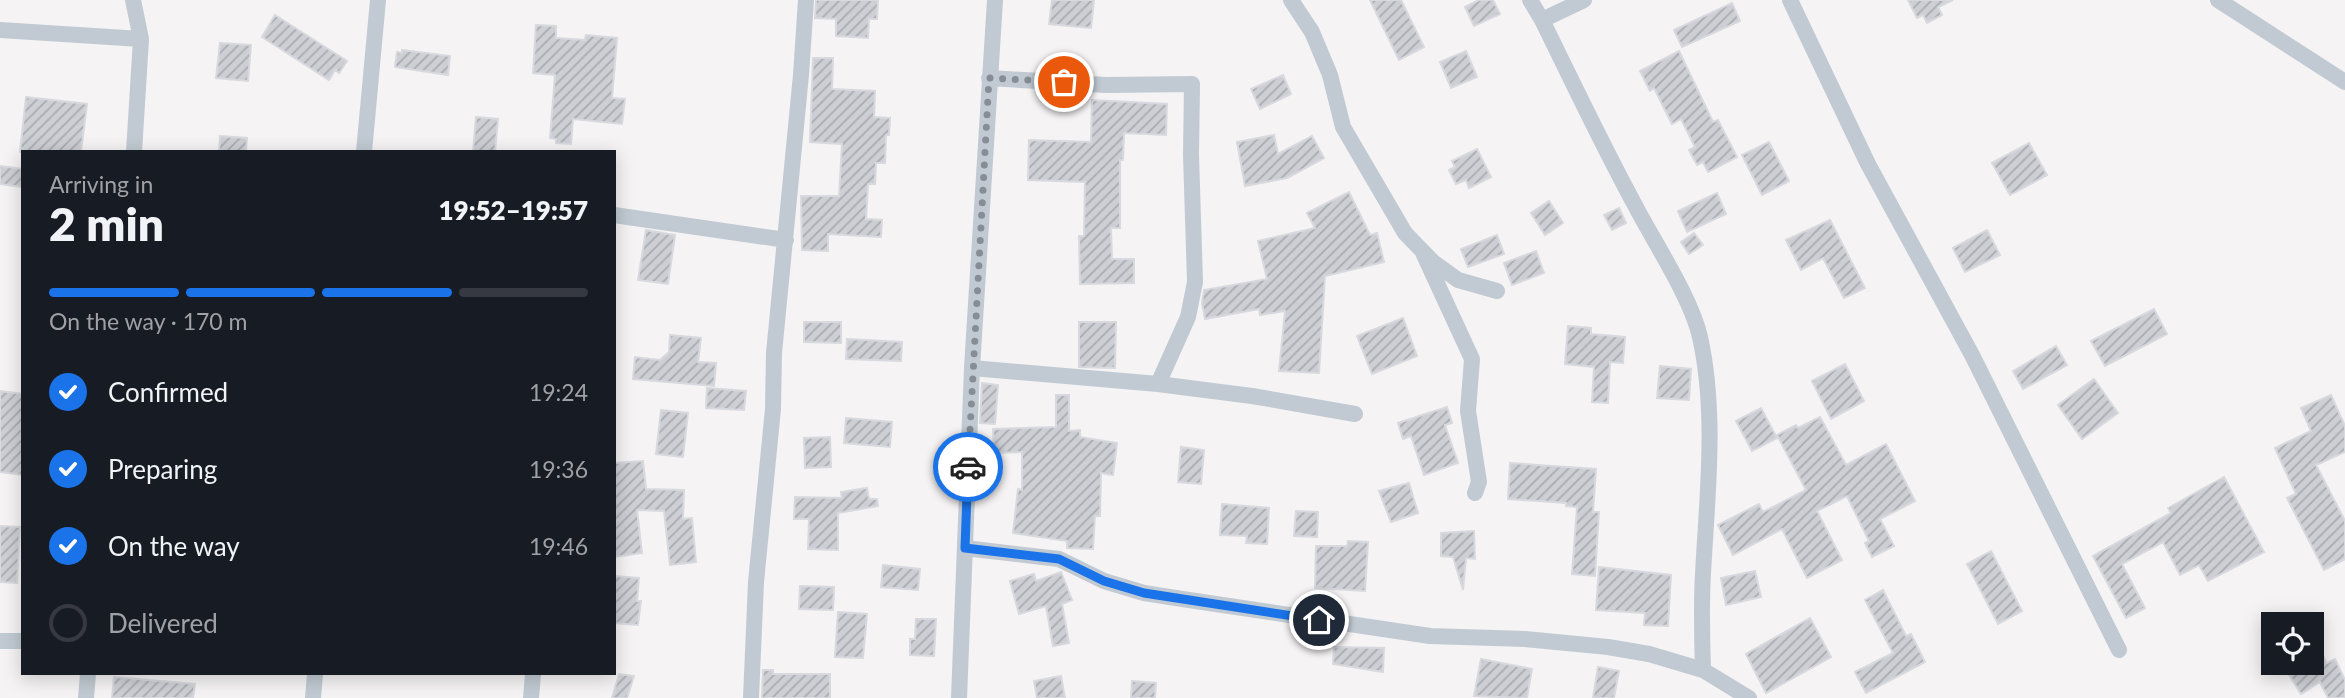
<!DOCTYPE html>
<html lang="en">
<head>
<meta charset="utf-8">
<style>
	:root { --surface:#171b24; --page:#242831; --text:#f1f3f6; --muted:#9ea1a6; --line:#363941; --accent:#1a73e8 }
	body { margin:0; font-family:Lato,sans-serif; background:var(--page); color:var(--text); height:100vh; display:flex; flex-direction:column; font-size:26px; white-space:nowrap }
	* { box-sizing:border-box; margin:0 }
	p { font-size:23px; color:var(--muted) }
	.icon { flex:none; width:38px; height:38px; fill:none; stroke:currentColor; stroke-width:2; stroke-linecap:round; stroke-linejoin:round }
	.map { position:relative; flex:1; overflow:hidden }
	.drawer { position:absolute; left:21px; top:150px; width:595px; height:525px; display:flex; flex-direction:column; background:var(--surface); border-radius:0px; box-shadow:0 4px 18px #0003 }
	.drawer>* { flex:none }
	.controls { position:absolute; left:2261px; top:612px; display:grid; gap:14px }
	.controls a { display:grid; place-items:center; width:63px; height:63px; border-radius:0px; background:var(--surface); box-shadow:0 4px 18px #0003; font-size:35px }
	.pin { position:absolute; display:grid; place-items:center; width:60px; height:60px; color:#fff; margin:-30px; border:4px solid #fff; border-radius:50%; box-shadow:0 2px 7px #0007 }
	.courier { position:absolute; display:grid; place-items:center; width:70px; height:70px; margin:-35px; border:5px solid #1a73e8; border-radius:50%; background:#fff; color:#222; box-shadow:0 2px 9px #0007 }
	.head em { font-style:normal; font-weight:800 }
	.head div { display:flex; flex-direction:column-reverse }
	.head { display:flex; align-items:center; justify-content:space-between; height:119px; padding:0 28px }
	h1 { font-size:46px; font-weight:800; line-height:52px }
	.bar { display:grid; grid-template-columns:repeat(4,1fr); gap:10px 7px; align-content:center; height:84px; padding:0 28px }
	.bar i { height:9px; border-radius:5px; background:var(--line) }
	.bar .current { background:var(--accent) }
	.bar p { grid-column:span 4 }
	ol { padding:0 28px; list-style:none }
	li { display:flex; align-items:center; gap:21px; height:77px }
	li p { margin-inline-start:auto }
	li .icon { padding:7px; border-radius:50%; background:var(--accent); color:#fff; stroke-width:4 }
	li:last-child { color:var(--muted) }
	li i { width:38px; height:38px; border:4px solid var(--line); border-radius:50% }
	.map>svg:first-child { display:block }
	.building { fill:url(#building-hatch); stroke:#d7d9de; stroke-width:2 }
	.lines { fill:none; stroke-linecap:round; stroke-linejoin:round }
	.minor { stroke:#c1cad2; stroke-width:16 }
	.done { stroke:#868d94; stroke-width:7; stroke-dasharray:0 12.6 }
	.route { stroke:#1a73e8; stroke-width:9 }
</style>
</head>
<body>
<div class="map">
<svg width="2345" height="698" viewBox="0 0 2345 698">
	<defs>
		<pattern id="building-hatch" width="6" height="6" patternUnits="userSpaceOnUse" patternTransform="scale(1.75)"><rect width="6" height="6" fill="#cdcfd5"/><path d="M-1 1l2-2M0 6l6-6M5 7l2-2" fill="none" stroke="#a8abb0"/></pattern>
	</defs>
	<rect width="100%" height="100%" fill="#f5f3f3"/>
	<path class="building" d="M816,0h62l-1,19h-8l-1,19 -32,-2v-17l-21,-1z
		M1052,0h42l-3,28 -42,-4z
		M1370,0h31l23,47 -25,13z
		M1479,0h14l7,14 -26,12 -9,-19z
		M1908,0h45l-15,7 4,8 -15,8 -4,-8 -6,3z
		M1732,3l8,18 -58,26 -8,-17z
		M275,15l72,46 -8,12 -4,-3 -6,10 -67,-43z
		M536,25l20,1v12l29,2 1,-5 31,3 -5,60 13,1 -3,25 -49,-5 -2,25 -15,-1v-4l-6,-1 5,-63 -22,-2z
		M220,43l31,2 -3,36 -32,-3z
		M402,50l48,6 -2,19 -53,-8 2,-15 5,1z
		M1466,51l11,26 -26,11 -11,-26z
		M1679,51l34,71 5,-2 19,37 -29,15 -5,-10 -6,3 -8,-15 6,-3 -14,-28 -9,5 -18,-36 -4,3 -10,-20z
		M813,58h20l-1,31 43,2 -1,26 16,1 -1,17h-3l-1,28h-9l-1,21h-7l-2,35 16,1 -1,17 -53,-3v17l-26,-1 -1,-54h38l3,-52 -32,-2z
		M1283,75l8,19 -31,15 -9,-20z
		M26,97l61,7 -6,48h-61z
		M1092,100l75,4 -1,31 -42,-2 -1,27h-3v68h-9l1,31h22v24l-54,1 -1,-48h5l1,-54 -57,-2 1,-40 62,2z
		M476,117l22,2 -3,33h-22z
		M1274,135l4,19 34,-18 12,22 -37,20 -42,8 -8,-44z
		M220,136l27,2 -1,14h-27z
		M1769,142l20,39 -27,14 -20,-40z
		M2029,143l18,32 -37,20 -18,-32z
		M1477,149l14,28 -22,11 -3,-8 -10,4 -7,-14 6,-3 -3,-6z
		M0,166l23,3v18l-23,-3z
		M1349,192l21,43 7,-2 7,29 -59,14 -6,97 -40,-2 6,-60 -25,4 -1,-6 -54,10 -3,-16 2,-13 63,-11 -9,-38 57,-13 -8,-15z
		M1717,193l9,21 -39,18 -9,-21z
		M1549,201l14,22 -18,12 -14,-22z
		M1619,208l7,15 -14,7 -8,-15z
		M1830,220l35,68 -21,10 -21,-40 -22,12 -15,-30z
		M646,230l29,5 -7,49 -30,-4z
		M1987,230l13,25 -35,17 -12,-24z
		M1694,233l9,12 -14,9 -8,-12z
		M1497,235l7,19 -36,13 -7,-18z
		M1536,251l8,22 -32,12 -8,-22z
		M2154,309l13,25 -62,32 -14,-25z
		M1403,318l14,38 -45,18 -15,-38z
		M804,322h37v21l-37,-1z
		M1079,322h37l-1,46 -36,-1z
		M1568,326l23,2v6l34,3 -2,26 -13,-1 -2,41 -16,-1 2,-35 -29,-3z
		M670,335l31,3 -3,24 18,1 -2,23 -81,-7 2,-22 25,3 9,-8z
		M847,339l55,3 -1,19 -55,-2z
		M2056,346l11,19 -44,24 -10,-18z
		M1845,364l19,37 -33,18 -19,-38z
		M1660,366l31,3 -2,31 -32,-2z
		M2094,379l24,34 -36,26 -24,-34z
		M982,383l16,2 -3,39 -15,-1z
		M707,388l39,3 -2,19 -38,-2z
		M0,391l23,3v81l-23,-3z
		M1056,395h13v36l11,-1v7l37,6 -4,32 -12,-2 -1,43h-5l-2,33 -26,-1v-7l-54,-8 5,-44 4,1v-38l-28,1 -1,-24 63,-2z
		M2331,395l14,31v26l-29,13 29,56v38l-21,11 -37,-72 9,-4 -21,-46 36,-17 -10,-23z
		M1447,407l5,16 -7,2 13,38 -34,12 -13,-39 -8,3 -5,-16z
		M1761,408l16,30 -25,13 -16,-30z
		M661,410l27,3 -5,44 -27,-3z
		M1820,417l26,48 40,-21 29,57 -35,18 14,27 -22,11 -7,-14 4,-2 -22,-45 -30,15 25,49 -35,18 -25,-49 -49,26 -15,-30 41,-21 4,8 43,-22 -29,-55 19,-10 2,3z
		M846,418l46,4 -2,25 -46,-4z
		M830,437l1,30 -26,1 -1,-30z
		M1181,447l23,3 -3,34 -23,-2z
		M643,461l3,28 38,1 -1,29 9,-1 4,44 -26,3 -6,-54 -27,-1 5,43 -28,4v-94z
		M1510,463l86,6 -3,43h6l-4,64 -23,-2 5,-67 -11,-1v-3l-58,-4z
		M2224,477l40,75 -56,29 -9,-16 -19,10 -17,-33 -41,22 23,44 -19,10 -33,-62 78,-43 -3,-5z
		M1409,483l9,30 -27,9 -12,-31z
		M867,488l2,11h8l1,7 -40,7v37l-30,-1 1,-30h-15l1,-22 47,1 -1,-6z
		M1222,504l47,4 -2,36 -21,-1 1,-7 -27,-1z
		M1296,511l22,1 -1,25 -23,-1z
		M0,526l20,1 -3,56 -17,-1z
		M1474,531l1,28 -9,-1 -3,32 -10,-33 -12,-1v-23z
		M1348,541l20,1 -3,49 -50,-3 1,-42h31z
		M1991,551l31,60 -24,13 -31,-60z
		M883,565l37,4 -2,21 -37,-3z
		M1599,567l72,8 -3,51 -24,-1 1,-12 -49,-3z
		M1755,571l6,26 -35,8 -5,-27z
		M1061,572l11,28 -10,4 7,39 -16,3 -7,-40 -27,8 -9,-33 24,-7 2,7z
		M614,576l25,2 -2,23h4l-3,24 -24,-2z
		M800,586l34,1 -1,23 -34,-1z
		M1883,590l23,46 5,-2 14,28 -59,31 -11,-21 38,-19 -28,-53z
		M838,612l29,2 -4,44 -28,-1z
		M1810,618l21,39 -65,36 -20,-39z
		M916,619h20l-2,37 -24,-1v-16h5z
		M2312,636l15,27 8,-4 10,21v18h-17l-8,-16 -19,12 -19,-31h30z
		M1334,647l50,1 -1,24 -50,-8z
		M1481,659l51,10 -5,29 -53,-2z
		M1598,667l21,4 -5,27h-21z
		M763,670h10v4h57v24h-68z
		M619,674l15,2 -7,22h-15z
		M1061,676l4,22h-28l-3,-17z
		M114,677l81,7 -2,14h-81z
		M1132,681l24,2 -1,15h-24z"/>
	<g class="lines">
		<path class="minor" d="M133,0l8,39 -7,113
			M1291,0l21,32 18,43 13,52 62,106 28,29 25,18 39,11
			M1530,0l12,20c31,63 61,127 95,189 19,36 54,89 63,128 17,77 7,160 3,237 -2,32 -1,64 0,96
			M1790,0l78,164 104,191 147,295
			M2218,0l127,82
			M1542,20l42,-20
			M0,30l141,9
			M989,78l117,7 86,-1 -1,71 4,127 -7,35 -30,67
			M364,152l14,-152
			M614,215l172,25
			M1424,255l48,104 -4,52 11,71 -4,11
			M972,368l186,16 94,12 103,18
			M965,548l94,11 45,22 40,12 45,7 241,36 95,3 83,8 41,7 54,16 46,28
			M0,641h23
			M86,698l2,-24
			M313,698l2,-24
			M531,698l2,-24
			M751,698l5,-116 17,-173 1,-56 27,-278 5,-75
			M959,698l13,-330 23,-368"/>
	</g>
	<g class="lines">
		<path class="done" d="M968,467l21,-389 75,4"/>
		<path class="route" d="M968,467l-3,81 94,11 45,22 40,12 175,27"/>
	</g>
</svg>
<div class="controls">
<a><svg class="icon" aria-label="locate" viewBox="0 0 24 24"><circle cx="12" cy="12" r="6"/><path d="M12 2v4M12 18v4M2 12h4M18 12h4"/></svg></a>
</div>
<div class="pin" style="left:1064px;top:82px;background:#ea580c"><svg class="icon" aria-label="bag" viewBox="0 0 24 24"><path d="M5 8h14l-1 12H6zM9 8a3 3 0 0 1 6 0"/></svg></div>
<div class="pin" style="left:1319px;top:620px;background:#1f2937"><svg class="icon" aria-label="home" viewBox="0 0 24 24"><path d="M3 11l9-7 9 7M6 9v11h12V9"/></svg></div>
<div class="courier" style="left:968px;top:467px"><svg class="icon" aria-label="car" viewBox="0 0 24 24"><path d="M5 17H2v-5l4-1 3-4h7l3 4 3 1v5h-3M9 17h6M6 11h13"/><circle cx="7" cy="17" r="2"/><circle cx="17" cy="17" r="2"/></svg></div>
<section class="drawer">
<div class="head"><div><h1>2 min</h1><p>Arriving in</p></div><em>19:52–19:57</em></div>
<div class="bar"><i class="current"></i><i class="current"></i><i class="current"></i><i></i><p>On the way · 170 m</p></div>
<ol>
<li><svg class="icon" aria-label="check" viewBox="0 0 24 24"><path d="M5 12l5 5 9-10"/></svg>Confirmed<p>19:24</p></li>
<li><svg class="icon" aria-label="check" viewBox="0 0 24 24"><path d="M5 12l5 5 9-10"/></svg>Preparing<p>19:36</p></li>
<li><svg class="icon" aria-label="check" viewBox="0 0 24 24"><path d="M5 12l5 5 9-10"/></svg>On the way<p>19:46</p></li>
<li><i></i>Delivered</li>
</ol>
</section>
</div>
</body>
</html>
